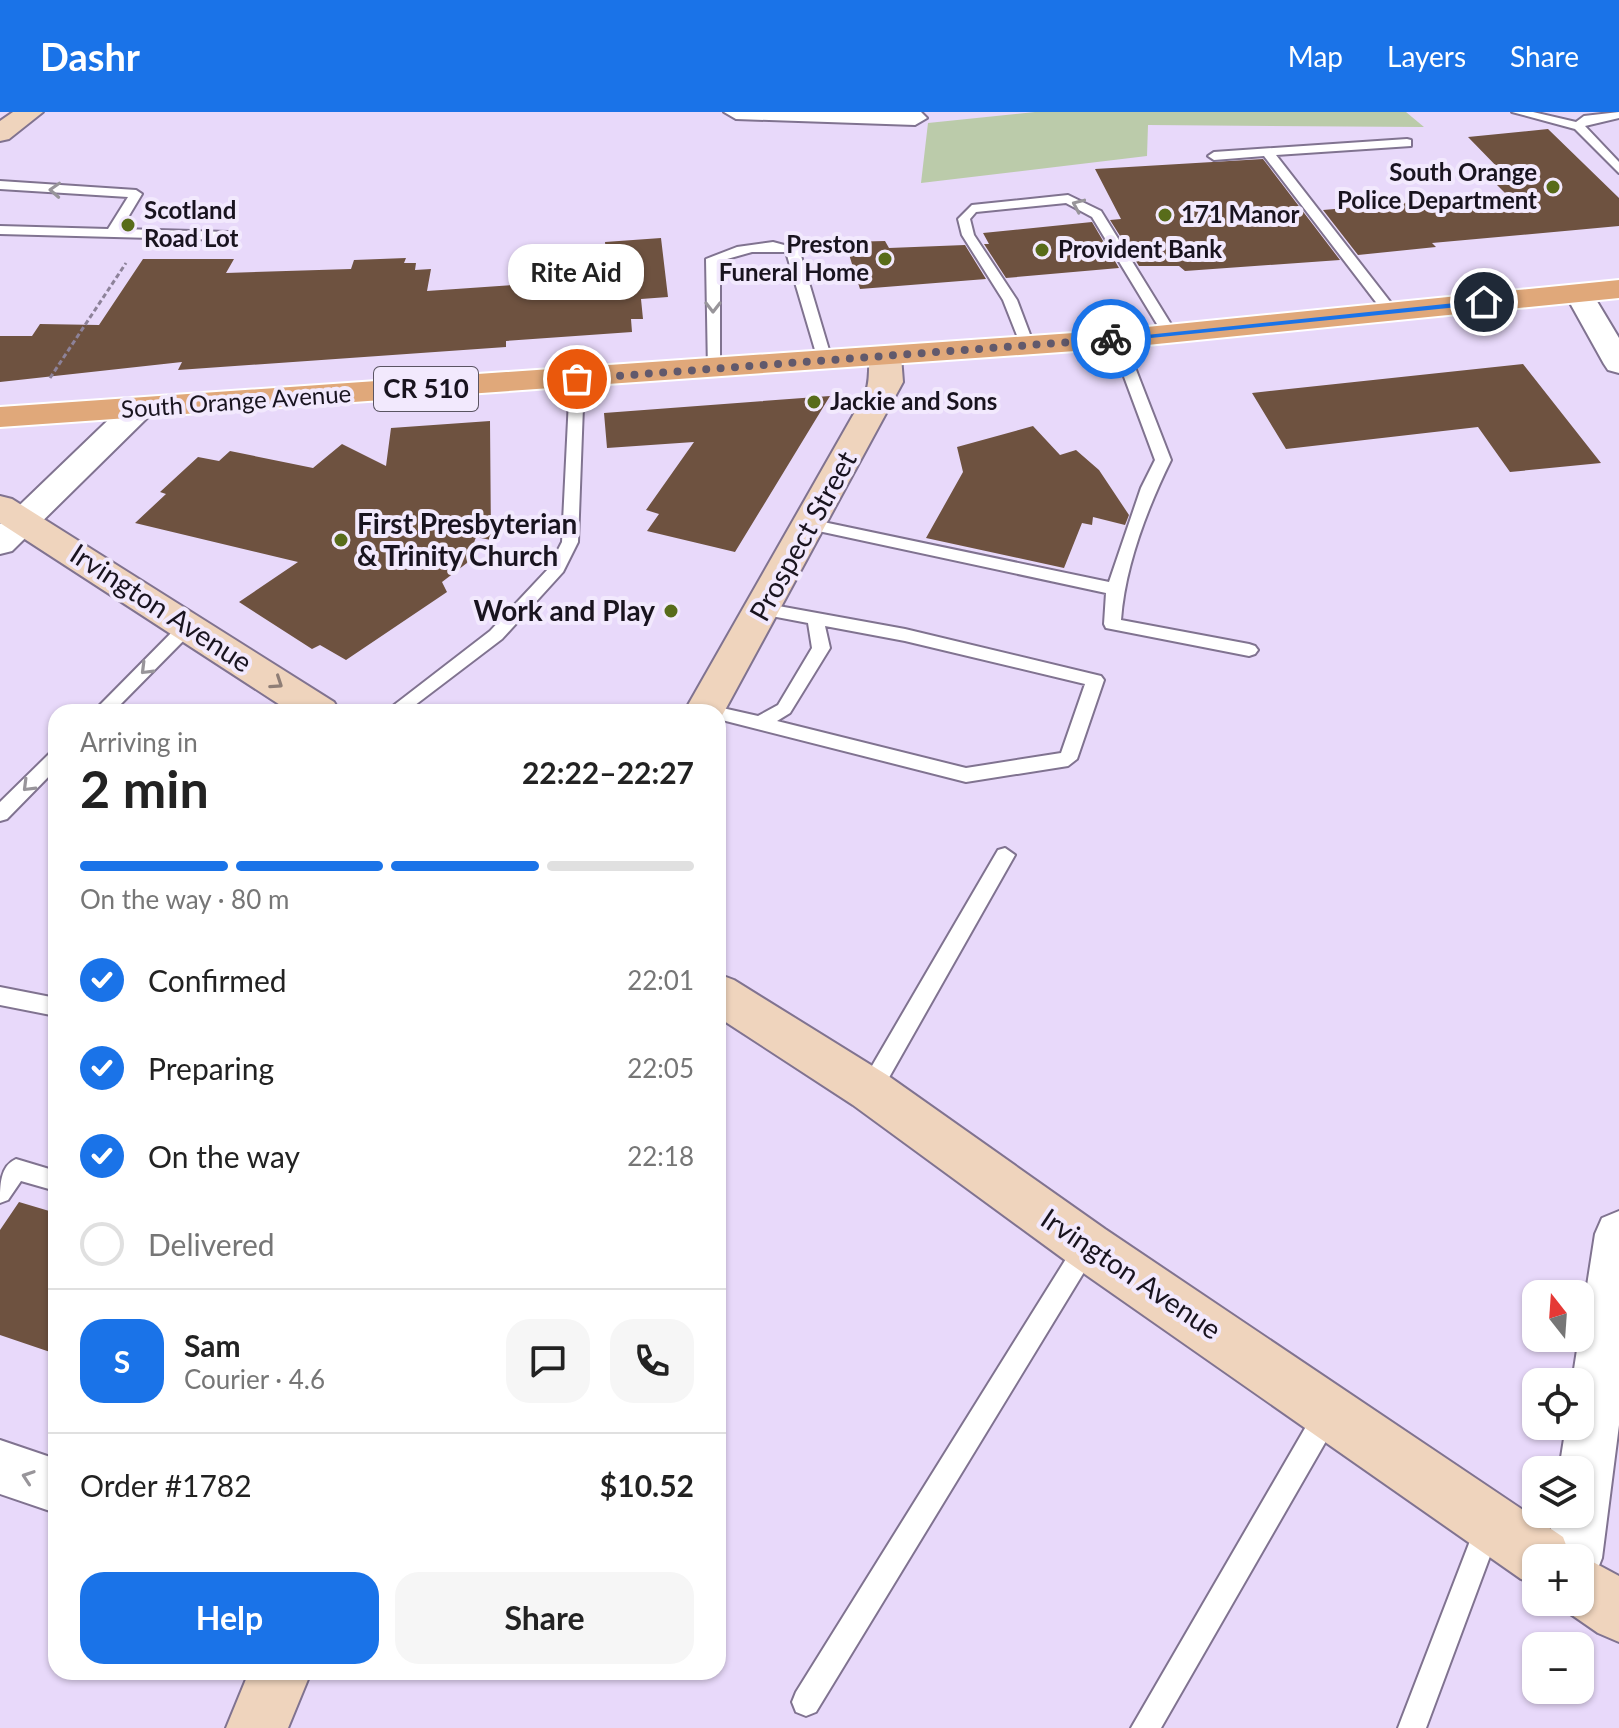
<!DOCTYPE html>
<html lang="en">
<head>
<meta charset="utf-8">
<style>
	:root { --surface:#fff; --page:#f6f6f6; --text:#222; --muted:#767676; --line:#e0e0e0; --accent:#1a73e8 }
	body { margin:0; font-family:Lato,sans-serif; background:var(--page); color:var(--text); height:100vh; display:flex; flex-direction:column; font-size:30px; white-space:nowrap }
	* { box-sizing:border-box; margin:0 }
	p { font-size:26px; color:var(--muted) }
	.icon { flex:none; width:44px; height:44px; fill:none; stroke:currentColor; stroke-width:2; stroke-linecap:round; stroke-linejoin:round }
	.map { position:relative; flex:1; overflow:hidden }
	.details { position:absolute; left:48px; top:592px; width:678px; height:976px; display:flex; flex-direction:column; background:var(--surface); border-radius:24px; box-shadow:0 2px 6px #0004 }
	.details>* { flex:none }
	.needle { width:52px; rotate:343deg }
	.fabs { position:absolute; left:1522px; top:1168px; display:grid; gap:16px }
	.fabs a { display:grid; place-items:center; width:72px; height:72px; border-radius:16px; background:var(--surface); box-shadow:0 2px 6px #0004; font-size:40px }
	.pin { position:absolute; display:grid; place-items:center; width:68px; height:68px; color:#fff; margin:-34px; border:4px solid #fff; border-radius:50%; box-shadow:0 2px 8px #0007 }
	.courier { position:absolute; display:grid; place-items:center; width:80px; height:80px; margin:-40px; border:6px solid #1a73e8; border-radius:50%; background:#fff; color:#222; box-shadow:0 2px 10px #0007 }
	.bubble { position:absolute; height:56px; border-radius:24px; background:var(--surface); box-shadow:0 2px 6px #0004; font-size:26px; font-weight:700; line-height:56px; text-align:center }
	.overview em { font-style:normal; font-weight:700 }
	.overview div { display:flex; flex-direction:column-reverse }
	.overview { display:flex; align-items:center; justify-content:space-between; height:136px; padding:0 32px }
	h1 { font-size:52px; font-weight:700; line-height:60px }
	.bar { display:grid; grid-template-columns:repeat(4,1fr); gap:12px 8px; align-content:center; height:96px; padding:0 32px }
	.bar i { height:10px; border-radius:6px; background:var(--line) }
	.bar .current { background:var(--accent) }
	.bar p { grid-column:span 4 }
	.line { display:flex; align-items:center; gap:20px; padding:0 32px; border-top:2px solid var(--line) }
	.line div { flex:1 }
	.round { display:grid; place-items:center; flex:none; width:84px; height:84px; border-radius:24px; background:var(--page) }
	ol { padding:0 32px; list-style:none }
	li { display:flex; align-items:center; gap:24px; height:88px }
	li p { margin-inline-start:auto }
	li .icon { padding:8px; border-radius:50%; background:var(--accent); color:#fff; stroke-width:4 }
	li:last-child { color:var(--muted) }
	li i { width:44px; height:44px; border:4px solid var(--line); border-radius:50% }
	.primary-button { display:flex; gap:16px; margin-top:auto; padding:16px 32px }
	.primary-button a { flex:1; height:92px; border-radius:24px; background:var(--accent); color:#fff; font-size:32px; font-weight:700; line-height:92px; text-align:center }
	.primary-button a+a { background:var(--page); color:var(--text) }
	header { display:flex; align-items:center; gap:48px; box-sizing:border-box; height:112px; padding:0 40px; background:var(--accent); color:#fff }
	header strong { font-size:38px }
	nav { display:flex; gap:44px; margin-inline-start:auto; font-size:28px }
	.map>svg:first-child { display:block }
	.green { fill:#bbcbaa }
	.building { fill:#6e5240 }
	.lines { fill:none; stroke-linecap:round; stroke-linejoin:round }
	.lane-casing { stroke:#807390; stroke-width:4 }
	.street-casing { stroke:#807390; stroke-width:4 }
	.secondary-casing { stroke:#807390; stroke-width:4 }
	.primary-casing { stroke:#fff; stroke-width:4 }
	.path { stroke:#8d8299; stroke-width:3; stroke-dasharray:5 3; stroke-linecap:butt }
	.lane { fill:#fff; fill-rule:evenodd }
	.street { fill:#fff; fill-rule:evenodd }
	.secondary { fill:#efd4bd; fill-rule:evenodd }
	.primary { fill:#e0a87a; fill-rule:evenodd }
	.oneway { stroke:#98959a }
	.oneway2 { stroke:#8f7e76 }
	.route { fill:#1a73e8 }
	.done { stroke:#61596c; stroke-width:8; stroke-dasharray:0 14.4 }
	.poi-dot { fill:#586c1a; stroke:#f2e9fd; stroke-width:3 }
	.labels { text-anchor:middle; stroke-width:8; stroke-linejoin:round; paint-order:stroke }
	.far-poi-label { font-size:24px; font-weight:bold; fill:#19141f; stroke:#f2e9fd; text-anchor:start }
	.far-street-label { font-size:24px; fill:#19141f; stroke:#f2e9fd }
	.shield { fill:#f2e9fd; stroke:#5a5462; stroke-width:2 }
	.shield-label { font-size:26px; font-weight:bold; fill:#19141f }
	.poi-label { font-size:28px; font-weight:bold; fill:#19141f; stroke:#f2e9fd; text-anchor:start }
	.street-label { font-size:28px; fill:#19141f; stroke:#f2e9fd }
</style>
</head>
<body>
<header>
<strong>Dashr</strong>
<nav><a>Map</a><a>Layers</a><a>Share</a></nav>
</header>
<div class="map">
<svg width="1619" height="1616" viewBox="0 0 1619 1616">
	<rect width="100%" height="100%" fill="#e8d9fa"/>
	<path class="green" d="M1035,0h371l18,15 -276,-2 -1,31 -226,27 7,-60z"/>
	<path class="building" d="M1548,17l71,69v28l-187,17 4,4 -78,8 -35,-45 183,-16 -19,-19 17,-1 -36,-37z
		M1263,47l77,101 -155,11 -6,-5h-40l-29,-46 11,-1 -26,-50z
		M1092,110l27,46 -113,10 -22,-34h5l-6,-11z
		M661,126l7,59 -27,2 2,20h-12l1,13 -126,9v6l-328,23 4,-8 -182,20v-46h32l8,-12 59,1 44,-66h91l-8,14 125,-4 3,-9 52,-2 -2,5h12l-1,7 16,-1 -4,22 85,-6v-22l34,-2v-6l60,-4 -1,-9z
		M885,129l4,7 76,-3 21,34 -126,10 -15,-47z
		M1523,252l78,99 -91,9 -32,-45 -192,22 -34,-56z
		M830,284l-95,156 -88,-21 12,-17 -13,-4 48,-68 -87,6 -3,-35z
		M490,309l1,119 -15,-3 -9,26 -25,19 5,10 -101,68 -26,-15 -8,4 -73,-47 59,-40 -163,-39 31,-29 -6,-2 38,-35 21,4 11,-10 83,17 29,-24 44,22 5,-38z
		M1033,314l27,29 16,-5 23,20 30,45 -4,10 -32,-8 -1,8 -10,-2 -18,45 -138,-30 37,-66 -6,-25z
		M19,1090l37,11v141l-56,-19v-105z"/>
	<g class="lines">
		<defs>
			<path id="lane" d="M1512,0h21l43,10 8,-6 35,-4v6l-34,8 34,36v11l-44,-44z
				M1407,27l4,1v6l-135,9 119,153 2,3 -7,4 -5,-1 -121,-158 -50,4 -6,-4 6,-4z
				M0,69l136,9 6,4 -21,35 107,3 6,4 -6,4 -228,-6v-8l108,3 20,-32 -128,-8z
				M1068,83l33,16 76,123 -2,3 -12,-3 -71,-117 -26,-14 -90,9 -6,7 4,16 43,65 17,45 -12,3 -19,-48 -41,-65 -4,-16 14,-14z
				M773,130l26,7 33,111 -7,4 -7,-4 -32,-108h-34l-32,9v107l-12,3 -2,-112 31,-12z
				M1117,223l7,4 47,121c-24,49 -46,106 -50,160l128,24 6,2 3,4 -3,4 -6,2 -143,-28 -2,-4 2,-31 -297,-64 -8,-5 8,-5 300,63 32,-94 14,-28 -45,-121z
				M577,263l7,4 -6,163 -15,30 -61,67 -96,73h-21l105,-81 58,-62 14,-27 8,-163z
				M762,491l143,26 196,47 3,4 -27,79 -9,7 -102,16 -248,-63v-7h-8l2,-4 6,-1 40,9 20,-11 34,-57 -4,-25 -52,-10 -2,-4zM825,514l80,15 180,43 -24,69 -95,15 -189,-47 13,-8 40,-65z
				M189,507l6,2v8l-82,83h-20l90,-91z
				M56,639v18l-49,50 -7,2v-19l50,-49z
				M1005,736l10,7 -137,242 -8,2 -8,-2 -3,-7 3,-7 136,-233z
				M0,875l56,11v18l-56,-11z
				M16,1047l40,12v20l-35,-10 -13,19 -8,3c0,-18 0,-37 16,-44z
				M1087,1123l8,3 4,8 -4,8 -279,458 -10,4 -10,-4 -4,-10 4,-10 283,-454z
				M1328,1288l9,4 4,9 -4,9 -176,306h-30l188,-324z
				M1489,1399l9,4 4,9 -76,204h-28l82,-213z"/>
			<path id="street" d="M724,0h197l6,6 -12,7 -179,-6z
				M1579,173l10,3 30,50v35l-11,-3 -4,-6 -39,-70 4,-6z
				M138,288l11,2 4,7 -4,7 -137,135 -12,3v-30l127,-122z
				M1619,1099v214l-17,133 -8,20 -14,5v-25h-34l7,-44h27v-44h-21l7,-44h14v-44h-8l23,-148 7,-16z
				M0,1328l56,19v54l-56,-19z"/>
			<path id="secondary" d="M13,0h30l-34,27 -9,2v-20z
				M885,235l11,2 5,7 2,26 -179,330 -6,10v-10h-34l180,-316c9,-17 1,-34 10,-47z
				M0,384l12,3 322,203 6,10h-49l-291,-189z
				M718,862l16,6 153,95 218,154 458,308 8,21h-35v27l-15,-6 -452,-316 -216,-158 -135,-88z
				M1580,1443l39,21v66l-21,-9 -39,-27 -2,-4h23v-44h-6z
				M249,1560h62l-23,56h-62z"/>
			<path id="primary" d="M1619,168v18l-502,50 -1117,79v-20l1117,-77z"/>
		</defs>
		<use href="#lane" class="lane-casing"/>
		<use href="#street" class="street-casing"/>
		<use href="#secondary" class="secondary-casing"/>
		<use href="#primary" class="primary-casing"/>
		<path class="path" d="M50,266l76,-115"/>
		<use href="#lane" class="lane"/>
		<use href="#street" class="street"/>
		<use href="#secondary" class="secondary"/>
		<use href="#primary" class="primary"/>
	</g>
	<defs><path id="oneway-chevron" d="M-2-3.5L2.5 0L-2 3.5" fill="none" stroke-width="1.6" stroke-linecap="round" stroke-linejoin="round" transform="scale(2)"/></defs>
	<g class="oneway">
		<use href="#oneway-chevron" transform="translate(55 78) rotate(-177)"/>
		<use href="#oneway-chevron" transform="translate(1078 93) rotate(-156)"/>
		<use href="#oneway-chevron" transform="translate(713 195) rotate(90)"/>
		<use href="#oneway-chevron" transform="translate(146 557) rotate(135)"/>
		<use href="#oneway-chevron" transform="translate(28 674) rotate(135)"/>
		<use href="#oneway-chevron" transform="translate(28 1365) rotate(-161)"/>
	</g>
	<use class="oneway2" href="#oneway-chevron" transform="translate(277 571) rotate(34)"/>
	<path class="route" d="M1484,188l4,4 -377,38 -4,-3z"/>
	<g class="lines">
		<path class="done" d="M577,267l534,-40"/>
	</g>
	<g class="poi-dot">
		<circle cx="1553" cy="75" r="8"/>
		<circle cx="1165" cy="103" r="8"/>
		<circle cx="128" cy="113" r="8"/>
		<circle cx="1042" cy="138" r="8"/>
		<circle cx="885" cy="147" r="8"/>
		<circle cx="814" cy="290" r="8"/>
		<circle cx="341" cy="428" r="8"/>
		<circle cx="671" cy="499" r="8"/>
	</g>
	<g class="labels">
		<g class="far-poi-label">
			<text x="1537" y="69" text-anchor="end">South Orange<tspan x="1537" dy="28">Police Department</tspan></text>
			<text x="144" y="107">Scotland<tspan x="144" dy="28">Road Lot</tspan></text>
			<text x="1181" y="111">171 Manor</text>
			<text x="869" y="141" text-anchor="end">Preston<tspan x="869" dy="28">Funeral Home</tspan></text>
			<text x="1058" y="146">Provident Bank</text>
			<text x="830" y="298">Jackie and Sons</text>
		</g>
		<g class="far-street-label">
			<text transform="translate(236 290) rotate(-4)" y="8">South Orange Avenue</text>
		</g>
		<rect class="shield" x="374" y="255" width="104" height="44" rx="6"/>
		<g class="shield-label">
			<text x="426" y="286">CR 510</text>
		</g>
		<g class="poi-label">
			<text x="357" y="422">First Presbyterian<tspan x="357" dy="32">&amp; Trinity Church</tspan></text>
			<text x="655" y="509" text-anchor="end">Work and Play</text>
		</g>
		<g class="street-label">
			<text transform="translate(803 424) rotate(-61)" y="10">Prospect Street</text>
			<text transform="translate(161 496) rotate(33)" y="10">Irvington Avenue</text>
			<text transform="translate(1131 1162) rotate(34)" y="10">Irvington Avenue</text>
		</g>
	</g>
</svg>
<div class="fabs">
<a><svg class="needle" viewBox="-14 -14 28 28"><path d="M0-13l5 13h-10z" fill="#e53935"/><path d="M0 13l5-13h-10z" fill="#767676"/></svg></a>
<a><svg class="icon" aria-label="locate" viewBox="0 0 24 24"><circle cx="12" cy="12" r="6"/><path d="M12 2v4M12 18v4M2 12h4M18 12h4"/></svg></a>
<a><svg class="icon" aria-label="layers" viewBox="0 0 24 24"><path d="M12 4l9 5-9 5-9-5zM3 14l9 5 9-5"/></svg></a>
<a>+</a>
<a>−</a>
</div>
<div class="pin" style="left:577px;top:267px;background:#ea580c"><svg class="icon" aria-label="bag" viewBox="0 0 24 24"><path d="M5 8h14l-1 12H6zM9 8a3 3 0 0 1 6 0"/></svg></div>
<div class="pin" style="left:1484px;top:190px;background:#1f2937"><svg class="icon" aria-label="home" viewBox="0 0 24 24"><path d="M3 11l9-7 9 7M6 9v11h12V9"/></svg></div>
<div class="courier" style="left:1111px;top:227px"><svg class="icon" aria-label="bike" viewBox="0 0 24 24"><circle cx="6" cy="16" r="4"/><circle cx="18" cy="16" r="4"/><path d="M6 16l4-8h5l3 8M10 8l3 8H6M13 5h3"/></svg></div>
<div class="bubble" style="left:508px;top:132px;width:136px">Rite Aid</div>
<section class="details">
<div class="overview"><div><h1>2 min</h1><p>Arriving in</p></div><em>22:22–22:27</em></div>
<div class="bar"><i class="current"></i><i class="current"></i><i class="current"></i><i></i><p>On the way · 80 m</p></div>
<ol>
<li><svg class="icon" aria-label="check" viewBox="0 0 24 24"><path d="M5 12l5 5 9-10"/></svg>Confirmed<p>22:01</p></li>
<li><svg class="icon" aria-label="check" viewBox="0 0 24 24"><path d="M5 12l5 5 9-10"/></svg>Preparing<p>22:05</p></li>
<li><svg class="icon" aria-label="check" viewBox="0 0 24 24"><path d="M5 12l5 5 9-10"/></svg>On the way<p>22:18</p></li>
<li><i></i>Delivered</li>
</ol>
<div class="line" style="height:144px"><b class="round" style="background:var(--accent);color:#fff">S</b><div><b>Sam</b><p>Courier · 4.6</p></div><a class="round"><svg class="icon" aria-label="chat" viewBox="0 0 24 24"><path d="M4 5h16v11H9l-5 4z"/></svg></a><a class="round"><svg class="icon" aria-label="phone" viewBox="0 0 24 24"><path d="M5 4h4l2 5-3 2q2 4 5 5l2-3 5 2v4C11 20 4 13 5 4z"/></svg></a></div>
<div class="line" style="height:104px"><div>Order #1782</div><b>$10.52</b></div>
<div class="primary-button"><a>Help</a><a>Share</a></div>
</section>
</div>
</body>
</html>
